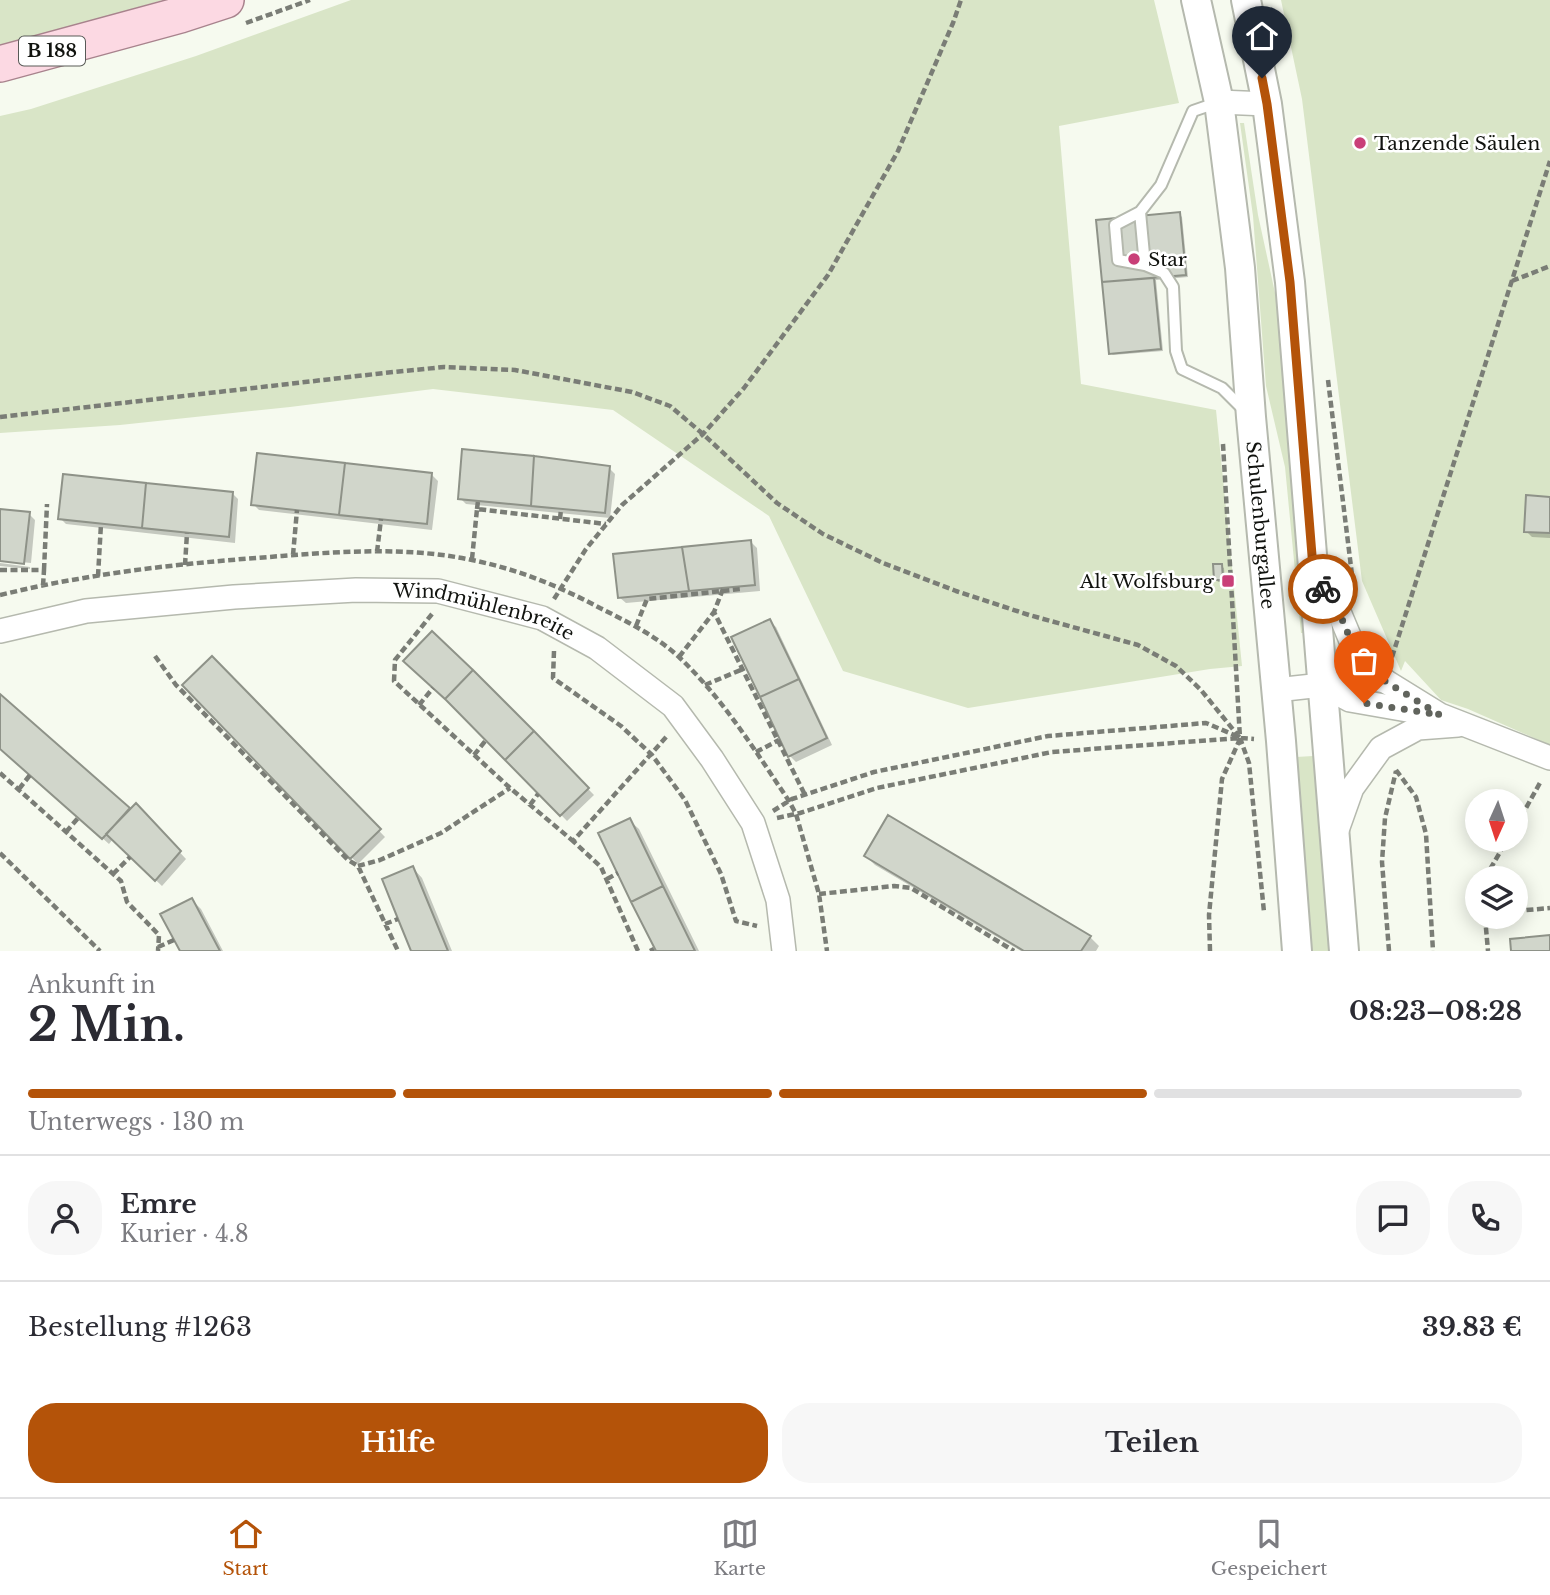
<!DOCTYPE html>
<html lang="de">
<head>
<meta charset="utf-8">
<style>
	:root { --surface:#fff; --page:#f7f7f7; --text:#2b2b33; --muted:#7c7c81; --line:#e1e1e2; --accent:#b45309 }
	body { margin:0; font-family:"Libre Baskerville",serif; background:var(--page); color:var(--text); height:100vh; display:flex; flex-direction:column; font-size:26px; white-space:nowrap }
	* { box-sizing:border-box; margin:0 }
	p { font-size:23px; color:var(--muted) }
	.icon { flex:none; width:38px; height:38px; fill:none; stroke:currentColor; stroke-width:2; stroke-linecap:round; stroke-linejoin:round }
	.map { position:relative; height:951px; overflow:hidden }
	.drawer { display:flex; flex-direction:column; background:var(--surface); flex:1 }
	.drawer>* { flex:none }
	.needle { width:46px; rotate:183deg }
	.fabs { position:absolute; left:1465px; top:789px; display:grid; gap:14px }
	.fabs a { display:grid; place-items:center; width:63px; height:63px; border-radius:50%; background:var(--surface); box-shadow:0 4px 18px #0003; font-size:35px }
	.pin { position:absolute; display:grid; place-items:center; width:60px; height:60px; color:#fff; margin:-72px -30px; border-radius:50% 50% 50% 0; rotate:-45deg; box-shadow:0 0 7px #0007 }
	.pin .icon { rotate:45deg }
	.courier { position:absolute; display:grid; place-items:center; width:70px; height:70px; margin:-35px; border:5px solid #b45309; border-radius:50%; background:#fff; color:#222; box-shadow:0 2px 9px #0007 }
	.overview em { font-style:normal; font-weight:700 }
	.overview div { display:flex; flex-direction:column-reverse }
	.overview { display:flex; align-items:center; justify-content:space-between; height:119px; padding:0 28px }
	h1 { font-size:46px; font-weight:700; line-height:52px }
	.bar { display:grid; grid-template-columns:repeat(4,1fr); gap:10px 7px; align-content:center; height:84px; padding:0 28px }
	.bar i { height:9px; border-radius:5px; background:var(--line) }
	.bar .current { background:var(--accent) }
	.bar p { grid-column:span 4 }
	.line { display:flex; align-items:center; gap:18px; padding:0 28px; border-top:2px solid var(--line) }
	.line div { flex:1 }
	.round { display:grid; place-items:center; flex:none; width:74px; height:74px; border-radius:28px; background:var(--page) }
	.action { display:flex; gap:14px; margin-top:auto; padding:14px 28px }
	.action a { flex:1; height:80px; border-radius:28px; background:var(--accent); color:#fff; font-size:28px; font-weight:700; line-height:80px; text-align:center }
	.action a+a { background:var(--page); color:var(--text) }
	.tabs { display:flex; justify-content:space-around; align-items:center; height:98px; border-top:2px solid var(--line); background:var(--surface); font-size:19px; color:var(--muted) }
	.tabs a { display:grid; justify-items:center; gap:4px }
	.tabs .current { color:var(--accent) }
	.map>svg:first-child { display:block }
	.green { fill:#d9e5c7 }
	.shadow { fill:#0003 }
	.building { fill:#d1d6cb; stroke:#8e9288; stroke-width:2 }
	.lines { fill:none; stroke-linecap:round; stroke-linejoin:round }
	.service-casing { stroke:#b5b9ae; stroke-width:14 }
	.minor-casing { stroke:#b5b9ae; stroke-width:26 }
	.tertiary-casing { stroke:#b5b9ae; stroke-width:32 }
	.primary-casing { stroke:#a8838d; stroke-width:38 }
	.path { stroke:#7a7d76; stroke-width:4.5; stroke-dasharray:7 3.5; stroke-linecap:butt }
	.service { stroke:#fff; stroke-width:10 }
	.minor { stroke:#fff; stroke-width:23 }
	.tertiary { stroke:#fff; stroke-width:28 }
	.primary { stroke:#fcd9e3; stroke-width:35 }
	.done { stroke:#61645d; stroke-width:7; stroke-dasharray:0 12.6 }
	.route { stroke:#b45309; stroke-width:9 }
	.poi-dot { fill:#c93f78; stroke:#fff; stroke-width:2.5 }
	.labels { text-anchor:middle; stroke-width:5; stroke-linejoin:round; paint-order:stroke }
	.shield { fill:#fff; stroke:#585a57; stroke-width:2 }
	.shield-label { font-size:18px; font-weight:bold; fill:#11130f }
	.poi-label { font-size:19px; fill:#11130f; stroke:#fff; text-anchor:start }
	.street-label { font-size:19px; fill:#11130f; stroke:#fff }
</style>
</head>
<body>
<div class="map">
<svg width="1550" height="951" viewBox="0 0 1550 951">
	<rect width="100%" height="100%" fill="#f6faef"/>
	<path class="green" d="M0,0h163l-163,47z
		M351,0h803l25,103 -120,23 22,258 135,26 26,256 -32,3 -242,39 -125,-37 -74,-155 -156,-106 -180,-21 -143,18 -170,18 -120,8v-317l31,-7 165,-53z
		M1281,0h269v745l-82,-36 -27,-9 -36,-39 -4,10 -39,-90 -60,-482z
		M1240,123h4l14,92 19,87 28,331h-4l-16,-166 -19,-81 -13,-170z
		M1313,756l16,195h-17l-16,-194z"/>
	<path class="shadow" d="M1179,214l3,3 6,60 -32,3 7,71 -50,4 -3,-2 -12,-131z
		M609,468l6,6 -5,44 -144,-14 -6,-6z
		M431,474l7,7 -6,49 -173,-20 -6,-6z
		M232,493l6,6 -3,44 -169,-19 -6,-6z
		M1550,499v39l-18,-1 -6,-6z
		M0,511l29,3 6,6 -4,43 -31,-3z
		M751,542l6,6 3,43 -134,12 -7,-6z
		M0,563l30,4v2l-30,-3z
		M1221,566l3,2 1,14h-7l-2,-3z
		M769,621l7,6 56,118 -36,17 -6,-6z
		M212,658l173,179 -27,27 -174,-179z
		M472,671l122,124 -27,26 -115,-118z
		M0,696l130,114 6,-4 50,53 -24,27 -49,-47 -4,5 -109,-97z
		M629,820l10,9 60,122h-41z
		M866,856l224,81 9,9 -3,5h-75l-146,-86z
		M413,868l9,10 30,73h-39z
		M192,900l9,9 22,42h-42z"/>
	<path class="building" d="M1180,212l6,63 -84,7 -6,-62z
		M1154,278l7,71 -52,5 -7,-72z
		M462,449l72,7 -3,50 -73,-7z
		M257,453l88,10 -6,52 -88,-10z
		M534,456l76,10 -5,47 -74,-7z
		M345,463l87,10 -5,51 -88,-9z
		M63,474l83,9 -4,45 -84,-9z
		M146,483l87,9 -4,45 -87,-9z
		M1526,495l24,2v36l-26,-1z
		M0,509l30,3 -6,52 -24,-3z
		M751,540l4,45 -66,6 -7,-44z
		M682,547l7,44 -71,7 -5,-44z
		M1213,564h9l1,16h-9z
		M770,619l29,60 -39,18 -29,-60z
		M432,631l41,39 -28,29 -42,-38z
		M212,656l169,173 -31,30 -168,-174z
		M473,670l61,61 -29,29 -60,-61z
		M799,679l28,59 -39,19 -28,-60z
		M0,694l130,114 -28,31 -102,-90z
		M534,731l55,57 -29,28 -55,-56z
		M136,803l45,48 -26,30 -49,-47z
		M888,815l203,121 -10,15h-57l-160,-95z
		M630,818l33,68 -32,16 -33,-69z
		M413,866l35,85h-37l-13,-32 -16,-40z
		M663,886l32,65h-39l-25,-49z
		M192,898l28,53h-40l-20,-37z
		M1550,935v16h-39l-1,-12z"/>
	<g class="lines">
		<defs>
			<path id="service" d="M1219,102l-26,9 -32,74 -21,27 -25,13 3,35 27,5 19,8 9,14 3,64 6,18 40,19 22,22
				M1140,212l5,53"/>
			<g id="minor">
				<path d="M1219,102l48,2"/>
				<path d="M1314,580l20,20 23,55 28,26"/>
				<path id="s1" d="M0,631l86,-20 148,-14 122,-7 82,1 104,27 55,30 76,58 39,53 41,64 25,77 6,51"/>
				<path d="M1322,685l28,15 80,14"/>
				<path d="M1276,690l46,-5 26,-10 37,6 55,34 110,43"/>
				<path d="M1336,833l16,-45 29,-40 37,-20 40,-3"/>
			</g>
			<g id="tertiary">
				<path id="s2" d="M1196,0l23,102 21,166 11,149 30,324 16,210"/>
				<path d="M1246,0l21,104 23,178 54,669"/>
			</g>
			<path id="primary" d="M0,64l180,-49 46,-15"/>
		</defs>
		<use href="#service" class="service-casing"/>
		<use href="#minor" class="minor-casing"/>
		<use href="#tertiary" class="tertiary-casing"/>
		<use href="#primary" class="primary-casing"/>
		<path class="path" d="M246,23l64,-23
			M1512,281l38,-15
			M1328,380l25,203
			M0,417l384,-44 60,-6 71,3 117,22 38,14 33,28 74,69 46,31 60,29 73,28 73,24 109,30 38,21 25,24 39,48
			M1223,444l17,294 9,25 15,149
			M477,509l1,-8
			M560,519l1,-10
			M377,552l4,-33
			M293,555l4,-45
			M472,559l5,-50 129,15
			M185,565l2,-32
			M0,570h44l-1,16
			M44,570l3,-66
			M98,576l3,-52
			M723,589l-9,23 91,183
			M0,595c26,-6 52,-12 78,-16 67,-12 136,-18 204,-23 64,-5 128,-9 190,4 45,9 87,26 128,48 28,14 58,29 80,50 44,42 76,94 109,143l7,13 23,80 8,57
			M554,599l32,-50 36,-44 81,-71 41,-46 84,-113 70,-124 55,-128 8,-23
			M432,614l-37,46 -1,21 116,107 63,53
			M636,626l11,-27 94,-10
			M554,651l-1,27 68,48 31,29 33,45 36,74 15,47 21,5
			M155,656l21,29 172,175 10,6 40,85
			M679,657l35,-45
			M1392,657l158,-496
			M705,685l38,-16
			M419,705l14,-17
			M756,752l23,-12
			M474,755l12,-15
			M1396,770l20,27 10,37 7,117
			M0,773l121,108 6,21 32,33 -1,16
			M19,789l11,-14
			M530,805l8,-11
			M773,811l19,-12 82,-27 174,-36 158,-13 33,14
			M777,818l23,-5 77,-25 175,-36 188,-14 14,1
			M1516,826l25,-45
			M66,832l12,-14
			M0,853l100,98
			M358,866l22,-6 61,-27 69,-45
			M113,874l17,-17
			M1485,878l22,-38
			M607,879l11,-6
			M819,894l75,-8 17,2 103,63
			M1516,911l34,-3
			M1485,917l3,34
			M385,924l13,-5
			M158,947l16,-7
			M638,951l-37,-84 -28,-26 95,-106
			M650,951l4,-2
			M1210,951l-1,-36 13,-136 18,-40
			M1389,951l-7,-89 3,-44 11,-47"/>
		<use href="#service" class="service"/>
		<use href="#minor" class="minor"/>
		<use href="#tertiary" class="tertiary"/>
		<use href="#primary" class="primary"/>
	</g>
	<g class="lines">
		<path class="done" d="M1323,589l11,11 23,55 28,26 55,34 -76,-12"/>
		<path class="route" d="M1262,78l5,26 23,178 24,298 9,9"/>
	</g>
	<g class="poi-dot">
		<circle cx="1360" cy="143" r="7"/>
		<circle cx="1134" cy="259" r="7"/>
		<rect x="1221" y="574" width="14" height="14" rx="3.5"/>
	</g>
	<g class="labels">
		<rect class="shield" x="19" y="36.5" width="66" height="29" rx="5"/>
		<g class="shield-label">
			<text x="52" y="57">B 188</text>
		</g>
		<g class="poi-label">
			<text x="1374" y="150">Tanzende Säulen</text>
			<text x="1148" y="266">Star</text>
			<text x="1214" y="588" text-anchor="end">Alt Wolfsburg</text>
		</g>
		<g class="street-label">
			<text dy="7" stroke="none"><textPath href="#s2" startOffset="530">Schulenburgallee</textPath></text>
			<text dy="7" stroke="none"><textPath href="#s1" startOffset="490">Windmühlenbreite</textPath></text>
		</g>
	</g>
</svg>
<div class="fabs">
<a><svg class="needle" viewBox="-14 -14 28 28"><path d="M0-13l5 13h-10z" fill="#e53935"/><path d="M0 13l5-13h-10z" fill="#7c7c81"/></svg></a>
<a><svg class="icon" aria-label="layers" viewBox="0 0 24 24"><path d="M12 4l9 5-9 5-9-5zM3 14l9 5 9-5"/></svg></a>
</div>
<div class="pin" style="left:1364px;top:703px;background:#ea580c"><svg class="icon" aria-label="bag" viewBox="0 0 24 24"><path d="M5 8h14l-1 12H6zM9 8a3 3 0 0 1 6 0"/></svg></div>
<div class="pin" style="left:1262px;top:78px;background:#1f2937"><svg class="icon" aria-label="home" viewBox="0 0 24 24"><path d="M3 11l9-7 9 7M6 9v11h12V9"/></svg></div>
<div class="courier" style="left:1323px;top:589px"><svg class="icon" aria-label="bike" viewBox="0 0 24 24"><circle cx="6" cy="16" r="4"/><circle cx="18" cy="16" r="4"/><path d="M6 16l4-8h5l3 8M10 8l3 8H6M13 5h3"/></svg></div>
</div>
<section class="drawer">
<div class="overview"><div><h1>2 Min.</h1><p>Ankunft in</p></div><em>08:23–08:28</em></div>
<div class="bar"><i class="current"></i><i class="current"></i><i class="current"></i><i></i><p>Unterwegs · 130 m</p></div>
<div class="line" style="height:126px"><a class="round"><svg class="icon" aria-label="person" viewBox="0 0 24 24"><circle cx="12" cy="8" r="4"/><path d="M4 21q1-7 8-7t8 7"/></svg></a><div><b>Emre</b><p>Kurier · 4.8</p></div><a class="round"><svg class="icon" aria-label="chat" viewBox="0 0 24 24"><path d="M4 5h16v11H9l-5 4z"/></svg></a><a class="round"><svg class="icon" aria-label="phone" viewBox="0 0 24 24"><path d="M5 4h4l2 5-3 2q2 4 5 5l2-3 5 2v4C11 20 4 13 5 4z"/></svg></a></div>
<div class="line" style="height:91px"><div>Bestellung #1263</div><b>39.83 €</b></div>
<div class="action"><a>Hilfe</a><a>Teilen</a></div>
</section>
<nav class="tabs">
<a class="current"><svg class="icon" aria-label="home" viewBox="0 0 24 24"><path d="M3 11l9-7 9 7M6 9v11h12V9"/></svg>Start</a>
<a><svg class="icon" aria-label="map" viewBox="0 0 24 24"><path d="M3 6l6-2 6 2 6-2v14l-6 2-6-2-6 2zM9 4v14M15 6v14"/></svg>Karte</a>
<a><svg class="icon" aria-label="saved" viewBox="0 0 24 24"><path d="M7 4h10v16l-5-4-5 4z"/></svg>Gespeichert</a>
</nav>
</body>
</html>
